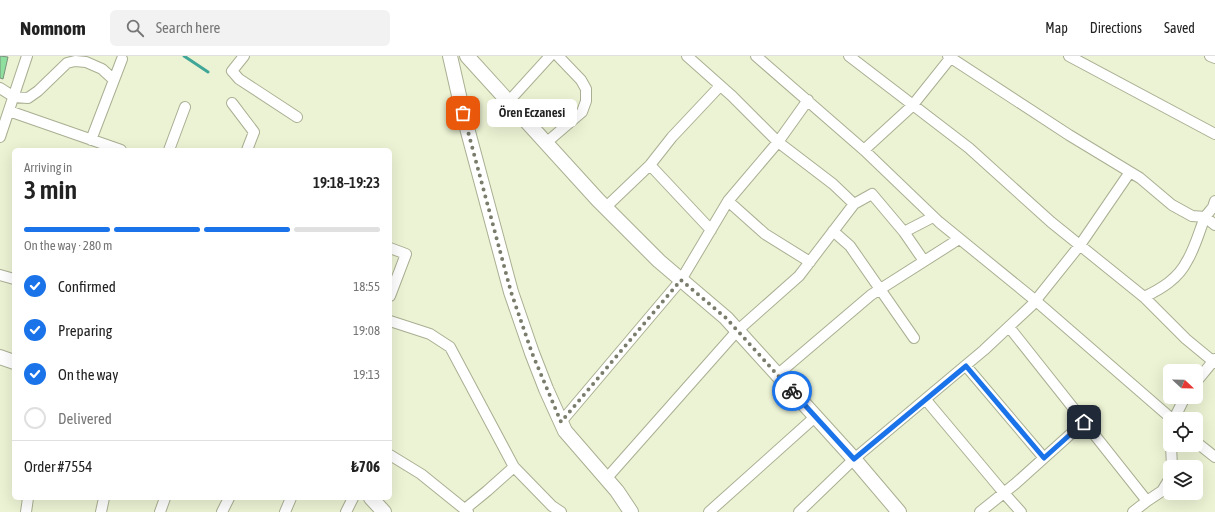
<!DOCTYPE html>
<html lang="en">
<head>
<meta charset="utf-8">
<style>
	:root { --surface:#fff; --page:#f2f2f2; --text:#222; --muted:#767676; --line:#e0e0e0; --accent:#1a73e8 }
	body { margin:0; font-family:"Asap Condensed",sans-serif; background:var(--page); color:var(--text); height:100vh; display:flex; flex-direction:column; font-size:15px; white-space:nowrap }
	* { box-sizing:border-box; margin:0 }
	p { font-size:13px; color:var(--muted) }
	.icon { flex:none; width:22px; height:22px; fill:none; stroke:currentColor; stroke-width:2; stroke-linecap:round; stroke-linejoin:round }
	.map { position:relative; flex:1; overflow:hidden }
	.drawer { position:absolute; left:12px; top:92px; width:380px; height:352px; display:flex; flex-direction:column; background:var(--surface); border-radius:6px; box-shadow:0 4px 16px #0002 }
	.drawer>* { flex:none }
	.needle { width:26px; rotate:112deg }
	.fabs { position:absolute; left:1163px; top:308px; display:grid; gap:8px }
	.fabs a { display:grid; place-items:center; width:40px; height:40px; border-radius:6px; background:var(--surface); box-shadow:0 4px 16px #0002; font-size:20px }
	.pin { position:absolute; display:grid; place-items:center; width:34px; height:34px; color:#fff; margin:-17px; border-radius:8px; box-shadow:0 2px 6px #0006 }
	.courier { position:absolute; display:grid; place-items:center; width:40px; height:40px; margin:-20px; border:3px solid #1a73e8; border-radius:50%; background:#fff; color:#222; box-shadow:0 1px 5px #0007 }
	.bubble { position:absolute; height:28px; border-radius:6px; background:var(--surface); box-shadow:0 4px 16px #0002; font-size:13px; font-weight:600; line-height:28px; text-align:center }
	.overview em { font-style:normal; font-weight:600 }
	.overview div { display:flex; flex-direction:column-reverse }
	.overview { display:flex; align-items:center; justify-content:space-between; height:68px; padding:0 12px }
	h1 { font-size:26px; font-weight:600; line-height:30px }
	.bar { display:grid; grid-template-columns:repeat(4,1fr); gap:6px 4px; align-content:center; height:48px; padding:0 12px }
	.bar i { height:5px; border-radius:3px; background:var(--line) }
	.bar .selected { background:var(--accent) }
	.bar p { grid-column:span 4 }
	.line { display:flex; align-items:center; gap:10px; padding:0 12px; border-top:1px solid var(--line) }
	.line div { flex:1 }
	ol { padding:0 12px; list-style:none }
	li { display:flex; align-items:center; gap:12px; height:44px }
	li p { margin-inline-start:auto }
	li .icon { padding:4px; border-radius:50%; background:var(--accent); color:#fff; stroke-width:4 }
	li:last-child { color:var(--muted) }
	li i { width:22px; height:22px; border:2px solid var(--line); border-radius:50% }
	header { display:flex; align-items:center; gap:24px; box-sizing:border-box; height:56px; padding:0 20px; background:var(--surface); border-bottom:1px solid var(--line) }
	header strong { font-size:19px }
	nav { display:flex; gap:22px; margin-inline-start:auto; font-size:14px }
	.search { width:280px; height:36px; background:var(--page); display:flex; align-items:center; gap:10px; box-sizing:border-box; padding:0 14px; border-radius:6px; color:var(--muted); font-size:15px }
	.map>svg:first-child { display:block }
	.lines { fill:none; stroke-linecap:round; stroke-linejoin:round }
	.stream { stroke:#40a697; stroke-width:3 }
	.building { fill:#8fdf9e; stroke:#79917d }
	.street-casing { stroke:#a9af92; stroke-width:12 }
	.secondary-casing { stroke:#a9af92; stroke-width:16 }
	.street { stroke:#fff; stroke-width:10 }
	.secondary { stroke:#fff; stroke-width:14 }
	.done { stroke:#797d6b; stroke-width:4; stroke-dasharray:0 7.2 }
	.route { stroke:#1a73e8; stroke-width:5 }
</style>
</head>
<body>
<header>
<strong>Nomnom</strong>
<div class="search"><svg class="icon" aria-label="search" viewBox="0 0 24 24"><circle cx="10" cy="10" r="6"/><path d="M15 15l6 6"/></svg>Search here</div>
<nav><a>Map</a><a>Directions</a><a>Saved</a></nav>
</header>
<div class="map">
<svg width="1215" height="456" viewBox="0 0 1215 456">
	<rect width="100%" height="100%" fill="#ecf3d4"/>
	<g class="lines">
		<path class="stream" d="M184,0l24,16"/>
	</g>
	<path class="building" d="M0,0l8,1 -5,22 -3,-1z"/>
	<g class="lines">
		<defs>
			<path id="street" d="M244,0l-12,15 7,8 58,38
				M687,0l45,40 46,46 55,42 21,20
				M756,0l108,94 75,72 97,79 136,118
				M849,0l120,92 82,74 93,75 42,42 29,24
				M948,0l121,79 71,43 32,27 20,11 13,1 8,-10 2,-6
				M1069,0l146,78
				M1210,0l5,2
				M0,32l14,9 14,1 10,-7 29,-28 8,-2 11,1 16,7 12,11
				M509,45l41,-45
				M232,47l22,29 -7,18
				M9,55l112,39
				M0,81l27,-81
				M91,84l31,-81
				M547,86l35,-30 4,-11v-12l-5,-9 -23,-24
				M169,94l16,-43
				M864,94l48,-44 40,-50
				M650,109l61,65
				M728,145l37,33 45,28
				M606,151l44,-42 22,-28 48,-51
				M833,175l17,15 64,92
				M904,176l29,-15
				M390,192l16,6 -16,42
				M0,219l14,4
				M1144,241c17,-8 34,-18 43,-36 8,-13 12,-29 18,-44l10,8
				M390,265l40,13 20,13 64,120 38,39 9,6
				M1009,271l138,174 -14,11
				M966,310l78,92
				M777,319l94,-80 88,-56
				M1196,326l19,-23
				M926,344l78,93 17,19
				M1174,363l11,-22
				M561,366l120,-142 47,-79 50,-59 30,-42
				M1196,386l19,15
				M1171,389l1,22
				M390,399l31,19 47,38
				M606,423l131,-148 62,-55 55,-72 18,-10 32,38 20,29
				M1147,445l15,-10 8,-13
				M465,453l22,-18 27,-24
				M26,456l2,-14
				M101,456l3,-14
				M160,456l5,-14
				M222,456l7,-14
				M285,456l6,-14
				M346,456l7,-14
				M709,456l106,-95
				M799,456l55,-53 130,-109 48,-45 48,-60 50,-73
				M980,456l35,-28 69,-62"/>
			<path id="secondary" d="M450,0l13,57 48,179 21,61 14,36 19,42 52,60 14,21
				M467,0l131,144 61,61 67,57 128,141 45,53
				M0,301l14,5
				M371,442l13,14"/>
		</defs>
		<use href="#street" class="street-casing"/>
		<use href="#secondary" class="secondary-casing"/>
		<use href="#street" class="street"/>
		<use href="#secondary" class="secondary"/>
	</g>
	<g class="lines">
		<path class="done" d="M463,57l48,179 21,61 29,69 120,-142 45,38 66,73"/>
		<path class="route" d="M792,335l62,68 112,-93 78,92 40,-36"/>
	</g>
</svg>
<div class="fabs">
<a><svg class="needle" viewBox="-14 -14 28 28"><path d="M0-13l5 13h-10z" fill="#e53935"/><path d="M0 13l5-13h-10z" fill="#767676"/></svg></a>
<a><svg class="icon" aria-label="locate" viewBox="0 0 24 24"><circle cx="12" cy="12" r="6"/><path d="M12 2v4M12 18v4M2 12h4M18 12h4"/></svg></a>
<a><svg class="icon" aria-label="layers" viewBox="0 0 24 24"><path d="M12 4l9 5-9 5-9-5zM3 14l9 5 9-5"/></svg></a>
</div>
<div class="pin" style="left:463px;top:57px;background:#ea580c"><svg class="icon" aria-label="bag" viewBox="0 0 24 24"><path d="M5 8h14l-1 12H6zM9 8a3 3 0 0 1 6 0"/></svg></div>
<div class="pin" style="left:1084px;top:366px;background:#1f2937"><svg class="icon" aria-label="home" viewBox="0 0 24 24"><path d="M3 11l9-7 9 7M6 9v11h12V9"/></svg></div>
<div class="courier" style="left:792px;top:335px"><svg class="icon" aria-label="bike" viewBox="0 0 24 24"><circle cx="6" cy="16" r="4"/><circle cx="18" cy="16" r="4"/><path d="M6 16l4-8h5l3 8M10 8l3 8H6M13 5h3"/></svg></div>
<div class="bubble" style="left:487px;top:43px;width:90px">Ören Eczanesi</div>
<section class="drawer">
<div class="overview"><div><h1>3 min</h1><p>Arriving in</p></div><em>19:18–19:23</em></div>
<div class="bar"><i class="selected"></i><i class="selected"></i><i class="selected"></i><i></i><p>On the way · 280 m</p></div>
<ol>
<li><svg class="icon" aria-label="check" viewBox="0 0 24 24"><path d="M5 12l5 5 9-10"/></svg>Confirmed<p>18:55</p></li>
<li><svg class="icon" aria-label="check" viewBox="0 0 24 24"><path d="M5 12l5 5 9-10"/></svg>Preparing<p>19:08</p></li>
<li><svg class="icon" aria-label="check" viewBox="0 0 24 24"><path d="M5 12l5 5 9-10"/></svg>On the way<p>19:13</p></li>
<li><i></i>Delivered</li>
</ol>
<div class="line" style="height:52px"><div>Order #7554</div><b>₺706</b></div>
</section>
</div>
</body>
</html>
